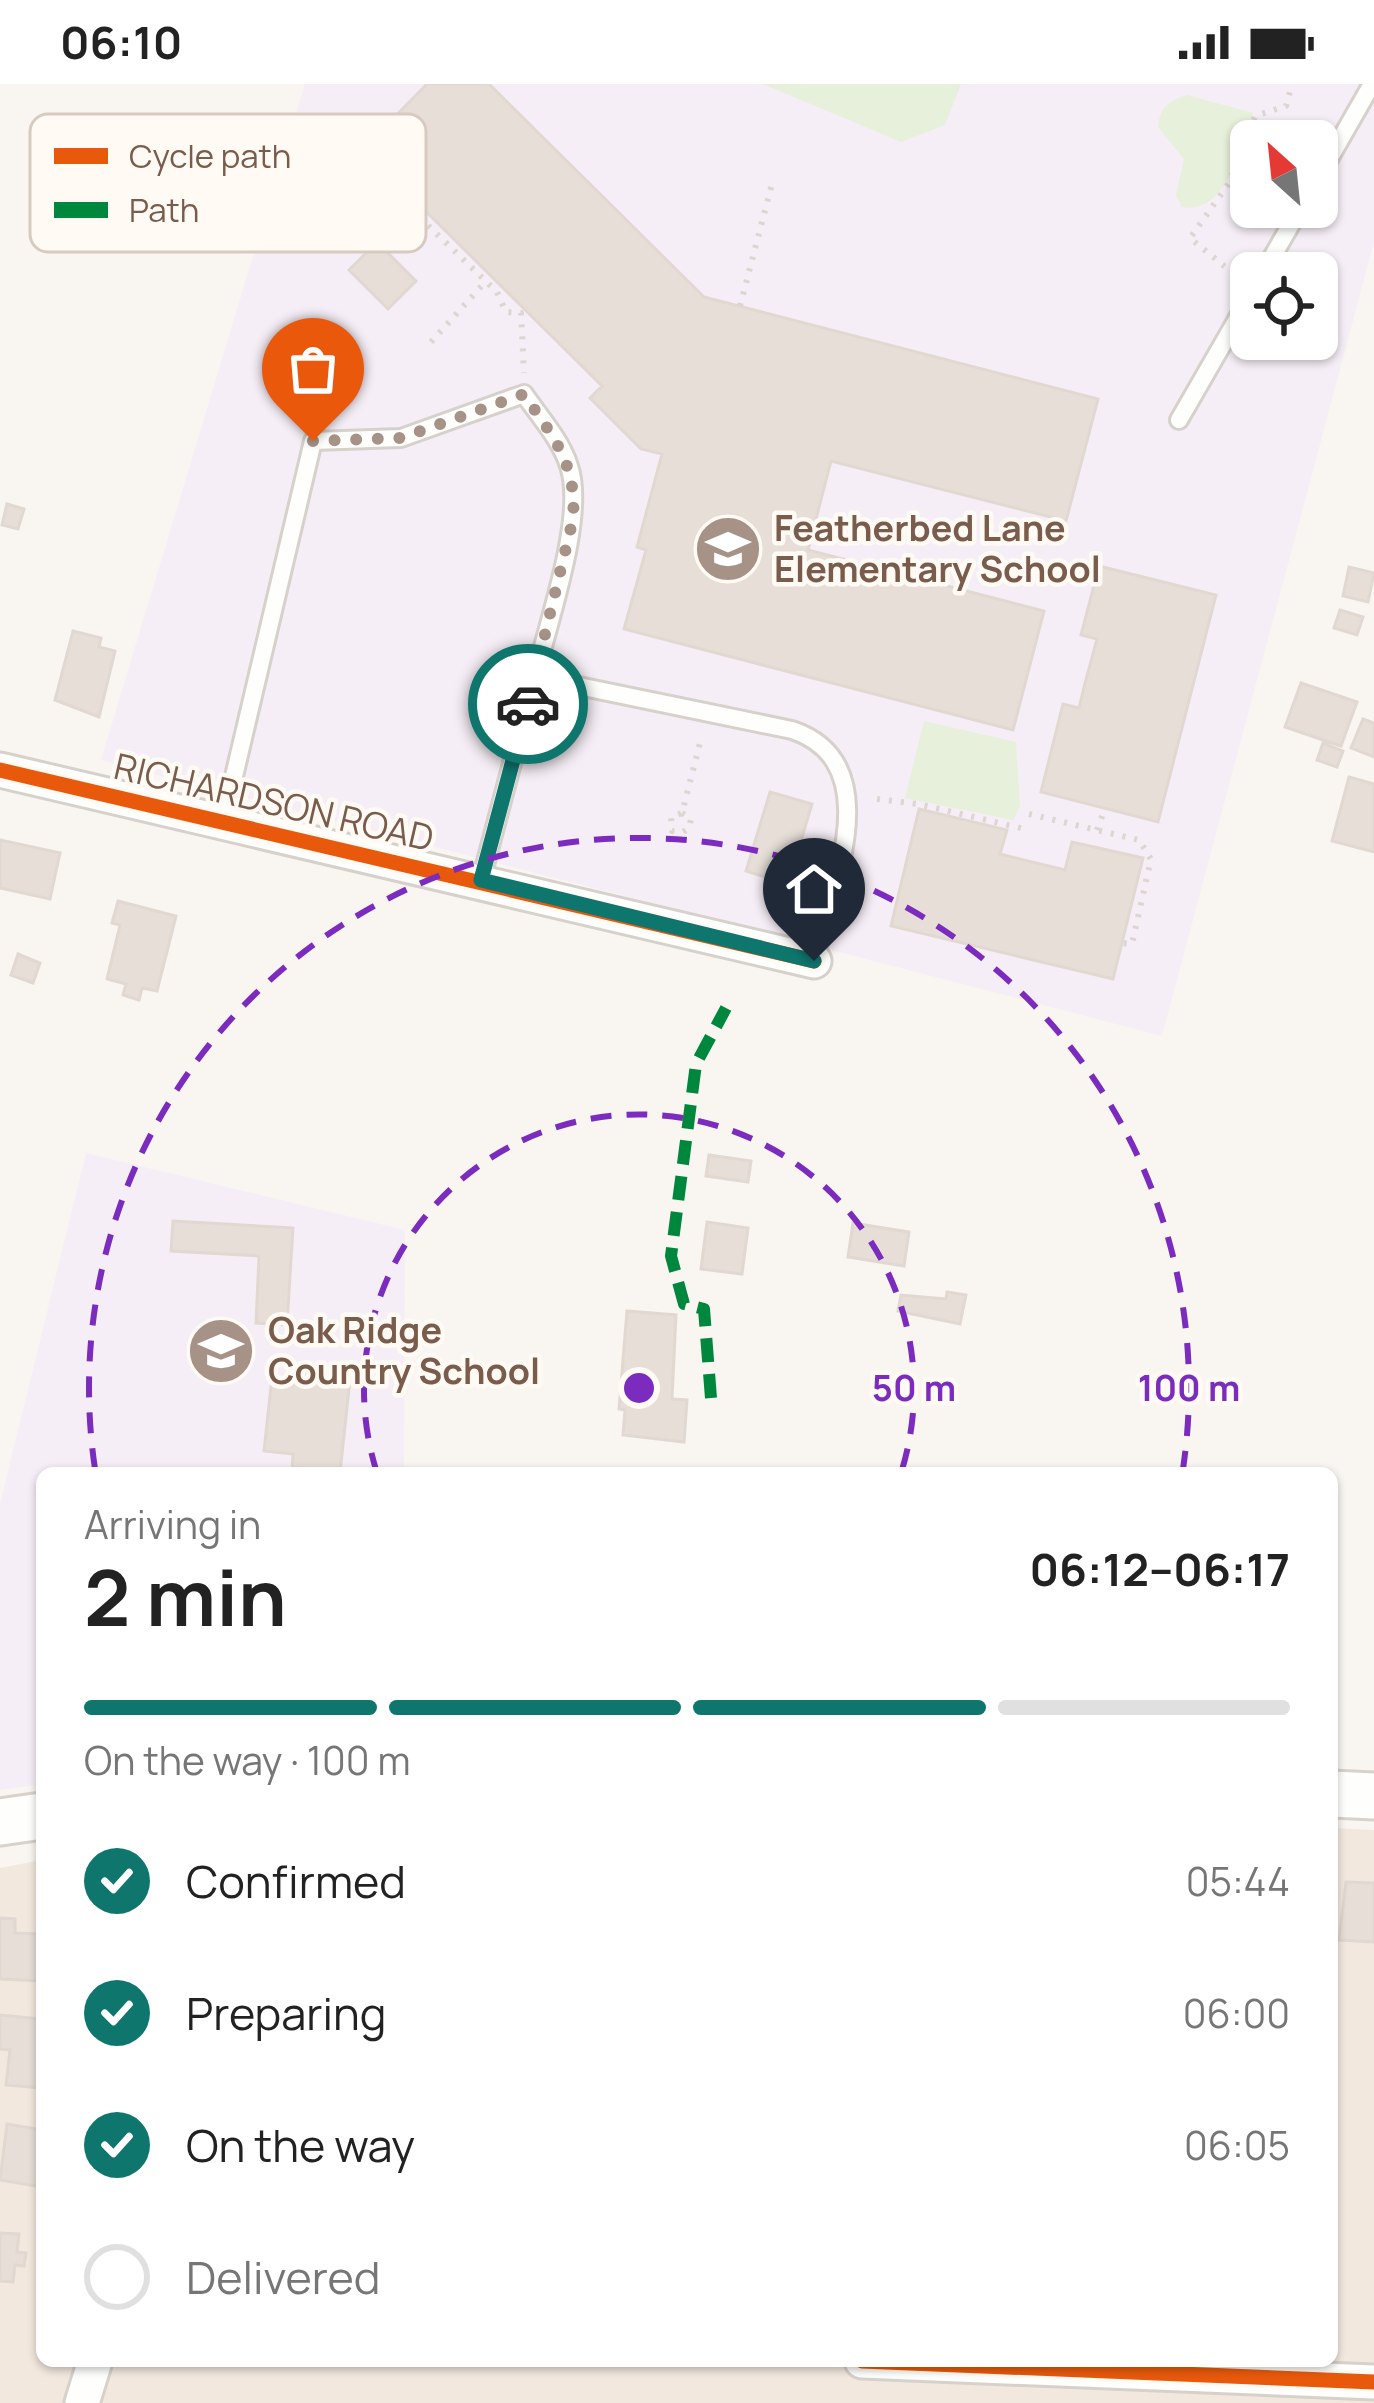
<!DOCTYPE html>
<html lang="en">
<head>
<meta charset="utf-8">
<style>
	:root { --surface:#fff; --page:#f6f6f6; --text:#222; --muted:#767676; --line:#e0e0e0; --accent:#0f766e }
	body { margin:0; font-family:Manrope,sans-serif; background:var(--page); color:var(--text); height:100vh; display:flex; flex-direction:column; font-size:45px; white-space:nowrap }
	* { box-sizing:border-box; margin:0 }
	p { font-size:39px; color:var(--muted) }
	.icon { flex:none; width:66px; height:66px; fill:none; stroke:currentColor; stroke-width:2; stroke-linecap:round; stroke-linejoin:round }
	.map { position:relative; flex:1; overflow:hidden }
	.side { position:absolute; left:36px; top:1383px; width:1302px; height:900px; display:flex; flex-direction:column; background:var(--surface); border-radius:18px; box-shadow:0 3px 9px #0004 }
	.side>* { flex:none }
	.needle { width:78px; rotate:333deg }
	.fabs { position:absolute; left:1230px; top:36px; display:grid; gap:24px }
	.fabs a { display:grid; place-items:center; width:108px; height:108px; border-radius:18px; background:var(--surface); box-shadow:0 3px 9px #0004; font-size:60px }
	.pin { position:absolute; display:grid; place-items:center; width:102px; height:102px; color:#fff; margin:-123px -51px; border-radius:50% 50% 50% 0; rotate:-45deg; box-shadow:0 0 12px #0007 }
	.pin .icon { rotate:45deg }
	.courier { position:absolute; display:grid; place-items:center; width:120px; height:120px; margin:-60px; border:9px solid #0f766e; border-radius:50%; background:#fff; color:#222; box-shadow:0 3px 15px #0007 }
	.overview em { font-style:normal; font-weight:700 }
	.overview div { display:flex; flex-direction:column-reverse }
	.overview { display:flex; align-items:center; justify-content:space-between; height:204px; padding:0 48px }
	h1 { font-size:78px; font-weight:700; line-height:90px }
	.bar { display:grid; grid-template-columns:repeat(4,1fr); gap:18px 12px; align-content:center; height:144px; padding:0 48px }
	.bar i { height:15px; border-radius:9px; background:var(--line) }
	.bar .current { background:var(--accent) }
	.bar p { grid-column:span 4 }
	ol { padding:0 48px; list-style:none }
	li { display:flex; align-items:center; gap:36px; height:132px }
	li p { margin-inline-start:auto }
	li .icon { padding:12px; border-radius:50%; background:var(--accent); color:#fff; stroke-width:4 }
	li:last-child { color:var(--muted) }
	li i { width:66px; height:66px; border:6px solid var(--line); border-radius:50% }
	.status { display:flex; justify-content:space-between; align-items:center; height:84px; padding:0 60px; background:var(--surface); direction:ltr }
	.status svg { height:33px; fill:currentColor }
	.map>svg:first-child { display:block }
	.residential { fill:#f2e8de }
	.education { fill:#f6eef6; fill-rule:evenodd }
	.green { fill:#e7f0db }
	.building { fill:#e6ded7; stroke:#e2d8d2; stroke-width:3 }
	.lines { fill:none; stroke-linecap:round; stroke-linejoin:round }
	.lane-casing { stroke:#d7d1cb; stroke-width:22 }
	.street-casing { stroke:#d7d1cb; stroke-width:39 }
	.secondary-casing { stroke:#d9d2cb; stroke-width:51 }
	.path { stroke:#dcd5d0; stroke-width:6; stroke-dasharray:3 9; stroke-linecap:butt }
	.lane { stroke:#fefefd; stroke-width:16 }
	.street { stroke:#fefefd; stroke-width:33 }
	.secondary { stroke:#fefefd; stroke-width:45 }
	.quiet { stroke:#00873e; stroke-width:12; stroke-dasharray:24 12; stroke-linecap:butt }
	.cycleway-casing { stroke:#fffaf3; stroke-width:22 }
	.cycleway { stroke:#e8590c; stroke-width:15 }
	.done { stroke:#a69286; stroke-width:12; stroke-dasharray:0 21.6 }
	.route { stroke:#0f766e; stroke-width:15 }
	.ring { fill:none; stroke:#7b2cbf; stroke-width:6; stroke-dasharray:21 15 }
	.labels { text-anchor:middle; stroke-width:9; stroke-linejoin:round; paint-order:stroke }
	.poi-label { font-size:36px; font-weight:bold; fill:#7a5c4d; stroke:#fffaf3; text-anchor:start }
	.street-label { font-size:36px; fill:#7a5c4d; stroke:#fffaf3 }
	.key { fill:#fffaf3; stroke:#d7cbc1; stroke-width:3 }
	.key-label { font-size:33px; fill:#7a5c4d }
	.centre { fill:#7b2cbf; stroke:#fffaf3; stroke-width:6 }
	.ring-label { font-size:36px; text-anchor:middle; font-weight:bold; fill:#7b2cbf; stroke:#fffaf3; stroke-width:9; stroke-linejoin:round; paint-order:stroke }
</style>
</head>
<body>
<div class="status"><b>06:10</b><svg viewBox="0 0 49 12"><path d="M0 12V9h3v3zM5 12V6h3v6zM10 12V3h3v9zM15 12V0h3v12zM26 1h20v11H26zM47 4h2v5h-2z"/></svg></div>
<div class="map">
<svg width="1374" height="2319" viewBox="0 0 1374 2319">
	<rect width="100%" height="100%" fill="#f9f5f0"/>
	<path class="residential" d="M1332,1744l42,2v573h-1374v-535l42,-8v501h1290z"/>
	<path class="education" d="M305,0h1069v158l-212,794 -1061,-276zM1251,57h66v66h-66zM1251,189h66v66h-66z
		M86,1069l319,77 -1,243h-362v311l-42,6v-286z"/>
	<path class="green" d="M763,0h198l-16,41 -44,17z
		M1187,11l66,18c-13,32 -25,102 -71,94l-6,-12 8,-36 -26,-32c2,-20 10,-26 29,-32z
		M924,637l92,21 4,64 -7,14 -108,-22z"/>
	<path class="building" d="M427,0h62l215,213 394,102 -32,122 -235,-60 -23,89 236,61 -31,119 -389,-101 22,-79 -9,-3 25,-93 -21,-5 -51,-51 12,-12 -239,-237z
		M377,158l39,39 -28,28 -39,-39z
		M7,420l17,5 -6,20 -16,-4z
		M1099,482l117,29 -58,227 -117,-30 22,-88 16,4 6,-25 12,-44 -16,-4z
		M1349,483l25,6 -6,29 -25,-6z
		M1340,526l23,7 -6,18 -23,-7z
		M73,547l28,7 -2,9 16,4 -16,66 -44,-17z
		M1301,599l56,19 -16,44 -56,-19z
		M1363,635l11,4v34l-23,-9z
		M1323,659l20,8 -6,16 -20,-7z
		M1349,693l25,7v68l-42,-11z
		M770,708l42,12 -24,80 -42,-13z
		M919,725l88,21 -7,24 65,16 7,-28 71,16 -30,121 -222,-53z
		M0,756l60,13 -10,46 -50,-11z
		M118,817l58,15 -19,75 -15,-3 -3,12 -16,-5 3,-11 -19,-5 13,-54 -8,-2z
		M18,870l22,9 -7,20 -22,-8z
		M709,1071l42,6 -3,21 -42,-6z
		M173,1137l120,7 -6,97 -31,-2 3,-67 -88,-5z
		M707,1138l41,6 -6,46 -41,-5z
		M853,1139l56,9 -5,34 -56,-9z
		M947,1208l19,3 -6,29 -62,-13 3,-16 45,4z
		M627,1227l49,4 -4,84 15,1 -3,42 -61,-7 2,-25 -6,-1z
		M297,1281l54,5 -11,103 -48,-2 1,-17 -29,-3 8,-74 24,2z
		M1346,1798l28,1v59l-35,-2z
		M0,1834l15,1v14l27,1v47l-42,-2z
		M0,1931l42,4v69l-36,-3 4,-35 -10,-1z
		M7,2040l35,6v57l-42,-7z
		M0,2149l19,1 -2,18 9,1 -2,13 -9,-1 -2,17 -13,-1z"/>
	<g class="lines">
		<defs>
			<path id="lane" d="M1317,96l55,-96
				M1263,189l38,-66
				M1179,336l72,-125
				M223,739l90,-382 88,-3 123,-44c15,22 37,46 45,72 17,50 -21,156 -34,211
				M481,796l54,-203 257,53c98,33 39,160 22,231"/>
			<path id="street" d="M0,686l814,191
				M862,2277l512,21
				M82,2319l13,-42"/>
			<path id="secondary" d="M1332,1710l42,2
				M0,1738l42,-6"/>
		</defs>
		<use href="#lane" class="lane-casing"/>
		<use href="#street" class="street-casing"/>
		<use href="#secondary" class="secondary-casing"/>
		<path class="path" d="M359,75l138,133 9,20 15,1 3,60
			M1234,190l-44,-36 39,-55 26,-67 31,-10 6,-22
			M740,222l33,-126
			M431,258l55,-61
			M877,715l41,5 107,25
			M682,729l9,6 -2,9 -6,4 -11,-1 -1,-14 11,-4 19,-74
			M1029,730l110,26 12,19 -19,85 -10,-1
			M1097,746l8,-22"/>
		<use href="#lane" class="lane"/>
		<use href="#street" class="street"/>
		<use href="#secondary" class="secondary"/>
		<path class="quiet" d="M711,1314l-7,-89 -20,-5 -13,-48 25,-192 30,-56"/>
		<defs>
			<path id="cycleway" d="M0,686l814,191
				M862,2277l512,21"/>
		</defs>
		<use href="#cycleway" class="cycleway-casing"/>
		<use href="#cycleway" class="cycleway"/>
	</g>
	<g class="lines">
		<path class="done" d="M313,357l88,-3 123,-44c30,45 53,69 49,125l-45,185"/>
		<path class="route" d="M528,620l-47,176 333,81"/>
	</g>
	<g class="ring">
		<path d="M377 1389A275 275 0 1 1 901 1389"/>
		<path d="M95 1385A550 550 0 1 1 1183 1385"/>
	</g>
	<defs>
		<symbol id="school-disc" viewBox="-11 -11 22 22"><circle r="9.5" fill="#a69286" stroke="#fffaf3"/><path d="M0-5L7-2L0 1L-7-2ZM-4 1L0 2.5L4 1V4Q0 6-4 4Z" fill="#fff"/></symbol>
	</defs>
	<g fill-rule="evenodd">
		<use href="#school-disc" x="690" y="427" width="76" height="76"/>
		<use href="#school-disc" x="183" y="1229" width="76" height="76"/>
	</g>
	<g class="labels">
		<g class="poi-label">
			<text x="774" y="457">Featherbed Lane<tspan x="774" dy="41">Elementary School</tspan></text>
			<text x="268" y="1259">Oak Ridge<tspan x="268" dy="41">Country School</tspan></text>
		</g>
		<g class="street-label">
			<text transform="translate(274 718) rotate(13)" y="13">RICHARDSON ROAD</text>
		</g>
	</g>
	<rect x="30" y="30" width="396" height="138" rx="18" class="key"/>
	<rect x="54" y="64" width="54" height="16" fill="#e8590c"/>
	<rect x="54" y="118" width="54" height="16" fill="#00873e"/>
	<g class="key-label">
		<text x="129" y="84">Cycle path</text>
		<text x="129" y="138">Path</text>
	</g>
	<circle cx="639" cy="1304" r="18" class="centre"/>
	<g class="ring-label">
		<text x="914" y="1317">50 m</text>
		<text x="1189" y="1317">100 m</text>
	</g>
</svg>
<div class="fabs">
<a><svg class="needle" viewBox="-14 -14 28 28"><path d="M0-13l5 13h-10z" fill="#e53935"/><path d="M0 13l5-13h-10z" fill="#767676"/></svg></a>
<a><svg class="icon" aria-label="locate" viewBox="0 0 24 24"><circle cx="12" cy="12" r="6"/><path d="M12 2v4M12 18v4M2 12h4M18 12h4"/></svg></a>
</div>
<div class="pin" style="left:313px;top:357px;background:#ea580c"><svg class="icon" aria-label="bag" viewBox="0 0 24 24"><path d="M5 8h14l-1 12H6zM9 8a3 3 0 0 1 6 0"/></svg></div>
<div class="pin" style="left:814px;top:877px;background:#1f2937"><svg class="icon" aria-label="home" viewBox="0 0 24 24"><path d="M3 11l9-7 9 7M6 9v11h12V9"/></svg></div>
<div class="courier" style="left:528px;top:620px"><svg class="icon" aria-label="car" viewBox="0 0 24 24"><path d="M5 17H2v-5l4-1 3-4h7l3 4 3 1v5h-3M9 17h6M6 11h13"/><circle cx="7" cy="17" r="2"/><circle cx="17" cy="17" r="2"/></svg></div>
<section class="side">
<div class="overview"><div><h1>2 min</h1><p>Arriving in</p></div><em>06:12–06:17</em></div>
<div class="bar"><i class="current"></i><i class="current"></i><i class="current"></i><i></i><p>On the way · 100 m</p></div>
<ol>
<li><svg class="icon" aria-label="check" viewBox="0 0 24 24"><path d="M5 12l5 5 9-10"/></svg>Confirmed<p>05:44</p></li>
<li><svg class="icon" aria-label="check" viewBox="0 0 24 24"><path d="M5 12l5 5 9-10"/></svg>Preparing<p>06:00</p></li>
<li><svg class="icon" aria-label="check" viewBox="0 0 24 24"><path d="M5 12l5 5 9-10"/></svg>On the way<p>06:05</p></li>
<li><i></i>Delivered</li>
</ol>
</section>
</div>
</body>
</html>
